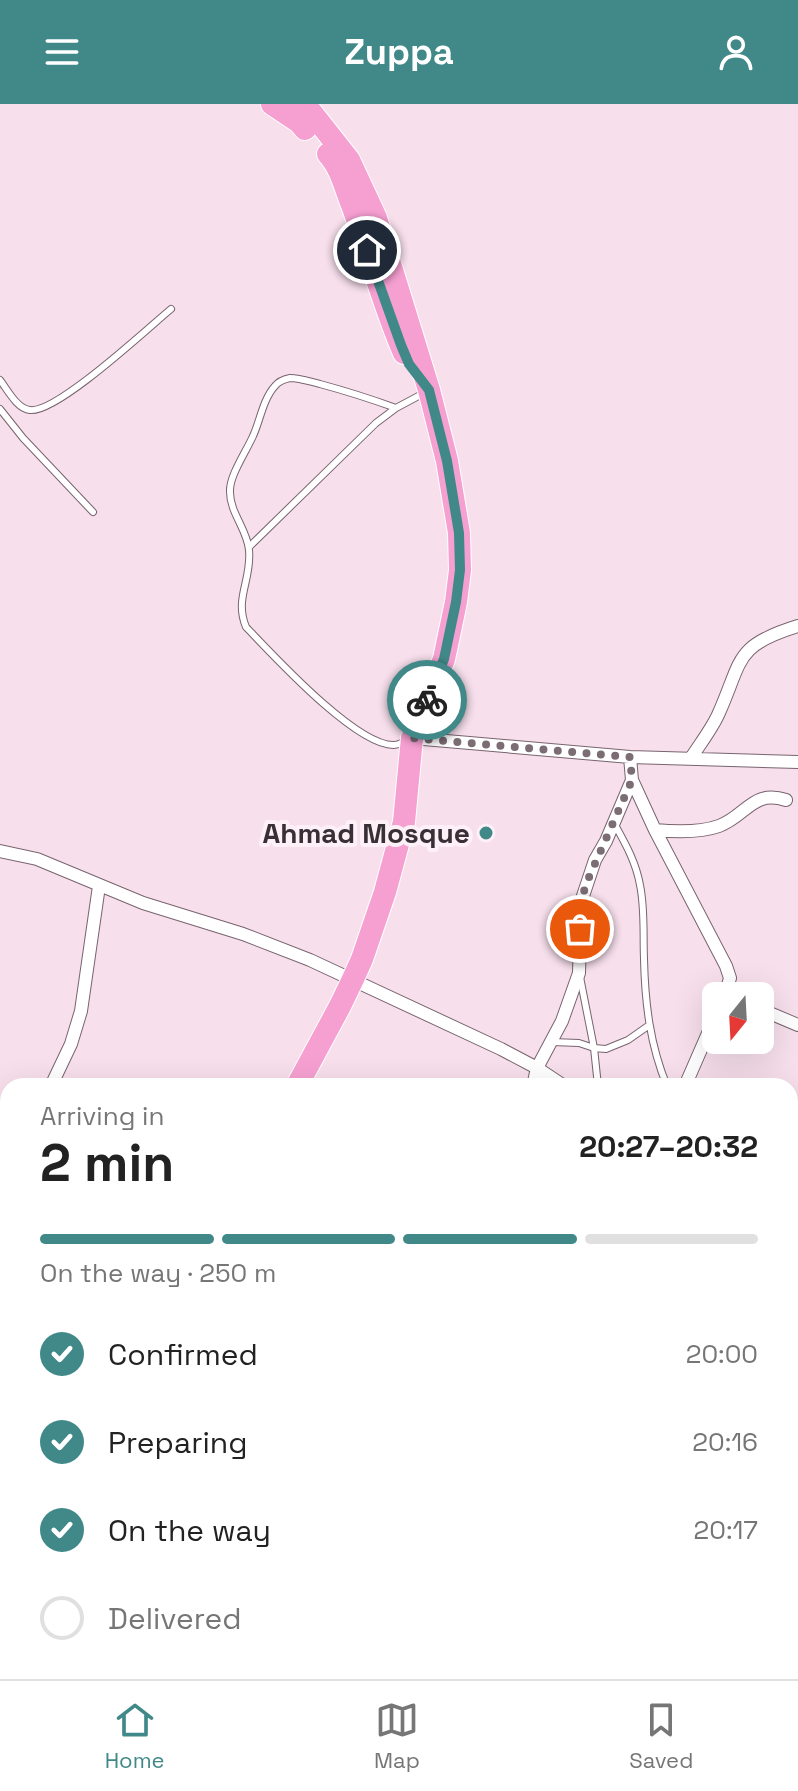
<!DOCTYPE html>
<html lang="en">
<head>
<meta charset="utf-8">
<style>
	:root { --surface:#fff; --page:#f6f6f6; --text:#222; --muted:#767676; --line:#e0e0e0; --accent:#418988 }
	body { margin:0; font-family:"Space Grotesk",sans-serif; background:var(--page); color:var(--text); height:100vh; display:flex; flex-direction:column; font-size:30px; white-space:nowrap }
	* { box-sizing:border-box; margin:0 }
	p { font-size:26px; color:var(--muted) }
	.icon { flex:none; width:44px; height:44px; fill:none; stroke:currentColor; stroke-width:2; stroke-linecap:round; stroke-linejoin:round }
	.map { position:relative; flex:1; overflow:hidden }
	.side { position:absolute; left:0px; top:974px; width:798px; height:602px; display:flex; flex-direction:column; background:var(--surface); border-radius:24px 24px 0 0; box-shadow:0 8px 32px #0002 }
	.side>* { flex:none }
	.needle { width:52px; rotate:198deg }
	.controls { position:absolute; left:702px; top:878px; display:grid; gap:16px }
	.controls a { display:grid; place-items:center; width:72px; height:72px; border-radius:12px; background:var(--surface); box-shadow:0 8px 32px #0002; font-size:40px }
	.pin { position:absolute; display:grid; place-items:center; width:68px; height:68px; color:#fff; margin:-34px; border:4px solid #fff; border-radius:50%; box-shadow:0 2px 8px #0007 }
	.courier { position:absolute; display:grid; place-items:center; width:80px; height:80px; margin:-40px; border:6px solid #418988; border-radius:50%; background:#fff; color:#222; box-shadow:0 2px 10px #0007 }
	.summary em { font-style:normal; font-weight:700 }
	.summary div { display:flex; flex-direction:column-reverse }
	.summary { display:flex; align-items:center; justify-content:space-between; height:136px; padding:0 40px }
	h1 { font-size:52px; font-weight:700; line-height:60px }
	.bar { display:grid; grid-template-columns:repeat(4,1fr); gap:12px 8px; align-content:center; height:96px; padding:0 40px }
	.bar i { height:10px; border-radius:6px; background:var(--line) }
	.bar .selected { background:var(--accent) }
	.bar p { grid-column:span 4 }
	ol { padding:0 40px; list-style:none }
	li { display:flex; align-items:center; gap:24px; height:88px }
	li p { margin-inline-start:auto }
	li .icon { padding:8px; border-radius:50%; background:var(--accent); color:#fff; stroke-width:4 }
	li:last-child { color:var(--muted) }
	li i { width:44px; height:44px; border:4px solid var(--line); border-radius:50% }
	header { display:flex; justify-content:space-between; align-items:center; height:104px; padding:0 40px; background:var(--accent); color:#fff; font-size:36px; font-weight:700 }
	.tabs { display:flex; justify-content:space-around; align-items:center; height:112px; border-top:2px solid var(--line); background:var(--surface); font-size:22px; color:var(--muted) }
	.tabs a { display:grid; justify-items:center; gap:4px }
	.tabs .selected { color:var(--accent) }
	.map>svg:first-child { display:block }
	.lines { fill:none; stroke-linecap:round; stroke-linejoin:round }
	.lane-casing { stroke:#78646f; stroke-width:8 }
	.street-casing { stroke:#78646f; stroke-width:14 }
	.secondary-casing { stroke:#78646f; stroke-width:20 }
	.highway-casing { stroke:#fff; stroke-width:24 }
	.lane { stroke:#fff; stroke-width:6 }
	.street { stroke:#fff; stroke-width:12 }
	.secondary { stroke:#fce2f1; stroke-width:18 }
	.highway { stroke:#f6a0d1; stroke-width:22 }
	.done { stroke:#7c6d75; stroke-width:8; stroke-dasharray:0 14.4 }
	.route { stroke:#418988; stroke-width:10 }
	.poi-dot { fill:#418988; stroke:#fef0f7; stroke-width:3 }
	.labels { text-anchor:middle; stroke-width:8; stroke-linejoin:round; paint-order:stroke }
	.poi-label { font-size:28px; font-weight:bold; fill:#393035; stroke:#fef0f7; text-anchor:end }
</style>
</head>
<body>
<header><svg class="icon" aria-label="menu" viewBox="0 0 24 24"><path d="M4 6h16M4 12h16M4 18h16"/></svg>Zuppa<svg class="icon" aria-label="person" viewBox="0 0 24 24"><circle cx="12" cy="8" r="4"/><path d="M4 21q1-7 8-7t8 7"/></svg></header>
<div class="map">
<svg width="798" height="1575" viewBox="0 0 798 1575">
	<rect width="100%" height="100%" fill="#f7dfec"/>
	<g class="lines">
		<defs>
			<path id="lane" d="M0,276c7,9 17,29 30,30 26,4 118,-82 141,-101
				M396,304c-25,-9 -50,-17 -76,-24 -9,-2 -20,-6 -30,-6 -5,1 -12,4 -15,8 -12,13 -15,35 -22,50 -7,16 -24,40 -23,56 0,21 17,37 19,58 3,30 -15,48 -3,77 27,28 110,119 148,118 5,0 7,-2 11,-4
				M0,305l23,29 70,74
				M249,443l127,-124 20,-15 30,-16
				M614,719c11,20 22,39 26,62 5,24 3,49 4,74 1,44 6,86 23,127
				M580,873l14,71 4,38
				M552,938l27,1 15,5 12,1 22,-9 20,-14
				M790,1426l8,-7"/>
			<path id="street" d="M412,634l218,19 168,5
				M691,654c9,-14 20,-28 27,-43 25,-55 15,-69 80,-89
				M632,676l23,50 71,136 4,12 -5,18
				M655,726c21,2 44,3 64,-4 27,-10 34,-37 67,-26
				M0,747l37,8 106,44 100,31 67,26 191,89 36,19 27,18
				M760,905l38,16
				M51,982l20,-42 10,-33 18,-125
				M533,982l4,-18 25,-47 17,-48 2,-71 14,-42 11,-19 26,-61 -2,-23
				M685,982l31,-71
				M790,1090l8,4
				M0,1124l8,-4
				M292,1568l14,7
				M564,1568l13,7
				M489,1575l5,-7"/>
			<path id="secondary" d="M0,1494l8,4"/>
			<path id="highway" d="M272,0l27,18 6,7
				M328,50c13,14 17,34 24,51 18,49 31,100 52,148
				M297,982l43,-80 13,-27 9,-20 23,-67 19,-70 8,-84 32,-79 12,-57 4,-32 -1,-37 -12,-72 -18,-71 -53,-172 -27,-58 -37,-47 -14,-9
				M0,1547l8,-16"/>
		</defs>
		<use href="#lane" class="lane-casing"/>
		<use href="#street" class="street-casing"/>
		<use href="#secondary" class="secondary-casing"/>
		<use href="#highway" class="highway-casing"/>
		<use href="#lane" class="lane"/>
		<use href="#street" class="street"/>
		<use href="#secondary" class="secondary"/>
		<use href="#highway" class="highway"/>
	</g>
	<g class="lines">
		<path class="done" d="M427,596l-15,38 218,19 2,23 -46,104 -5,18 -1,27"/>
		<path class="route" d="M367,146l34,95 8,19 20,26 18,71 12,72 1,37 -4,32 -12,57 -17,41"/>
	</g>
	<circle class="poi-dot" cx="486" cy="729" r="8"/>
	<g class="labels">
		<g class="poi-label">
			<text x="470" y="739">Ahmad Mosque</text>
		</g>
	</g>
</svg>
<div class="controls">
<a><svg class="needle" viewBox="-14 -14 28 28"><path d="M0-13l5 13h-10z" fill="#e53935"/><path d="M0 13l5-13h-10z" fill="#767676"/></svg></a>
</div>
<div class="pin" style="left:580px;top:825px;background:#ea580c"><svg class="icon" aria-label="bag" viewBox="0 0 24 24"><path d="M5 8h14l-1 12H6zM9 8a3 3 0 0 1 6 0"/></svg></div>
<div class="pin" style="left:367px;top:146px;background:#1f2937"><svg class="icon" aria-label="home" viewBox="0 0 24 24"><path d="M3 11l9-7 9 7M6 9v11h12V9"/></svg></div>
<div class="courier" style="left:427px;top:596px"><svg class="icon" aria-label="bike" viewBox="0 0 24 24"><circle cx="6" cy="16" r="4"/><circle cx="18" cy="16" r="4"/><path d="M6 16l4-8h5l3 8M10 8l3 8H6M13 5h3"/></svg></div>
<section class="side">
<div class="summary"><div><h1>2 min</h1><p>Arriving in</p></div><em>20:27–20:32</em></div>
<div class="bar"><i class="selected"></i><i class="selected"></i><i class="selected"></i><i></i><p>On the way · 250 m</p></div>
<ol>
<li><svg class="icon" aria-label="check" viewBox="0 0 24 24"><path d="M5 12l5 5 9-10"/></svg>Confirmed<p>20:00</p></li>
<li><svg class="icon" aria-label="check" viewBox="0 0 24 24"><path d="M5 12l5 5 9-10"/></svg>Preparing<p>20:16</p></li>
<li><svg class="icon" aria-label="check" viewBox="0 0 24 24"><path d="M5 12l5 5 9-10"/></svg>On the way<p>20:17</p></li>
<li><i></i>Delivered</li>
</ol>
</section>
</div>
<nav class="tabs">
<a class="selected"><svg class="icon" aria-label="home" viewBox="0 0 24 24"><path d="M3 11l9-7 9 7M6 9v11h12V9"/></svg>Home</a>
<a><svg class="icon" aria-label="map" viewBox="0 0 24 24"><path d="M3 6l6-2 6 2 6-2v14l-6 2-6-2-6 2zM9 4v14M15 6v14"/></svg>Map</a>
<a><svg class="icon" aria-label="saved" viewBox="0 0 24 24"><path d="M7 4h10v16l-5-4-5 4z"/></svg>Saved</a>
</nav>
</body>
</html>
